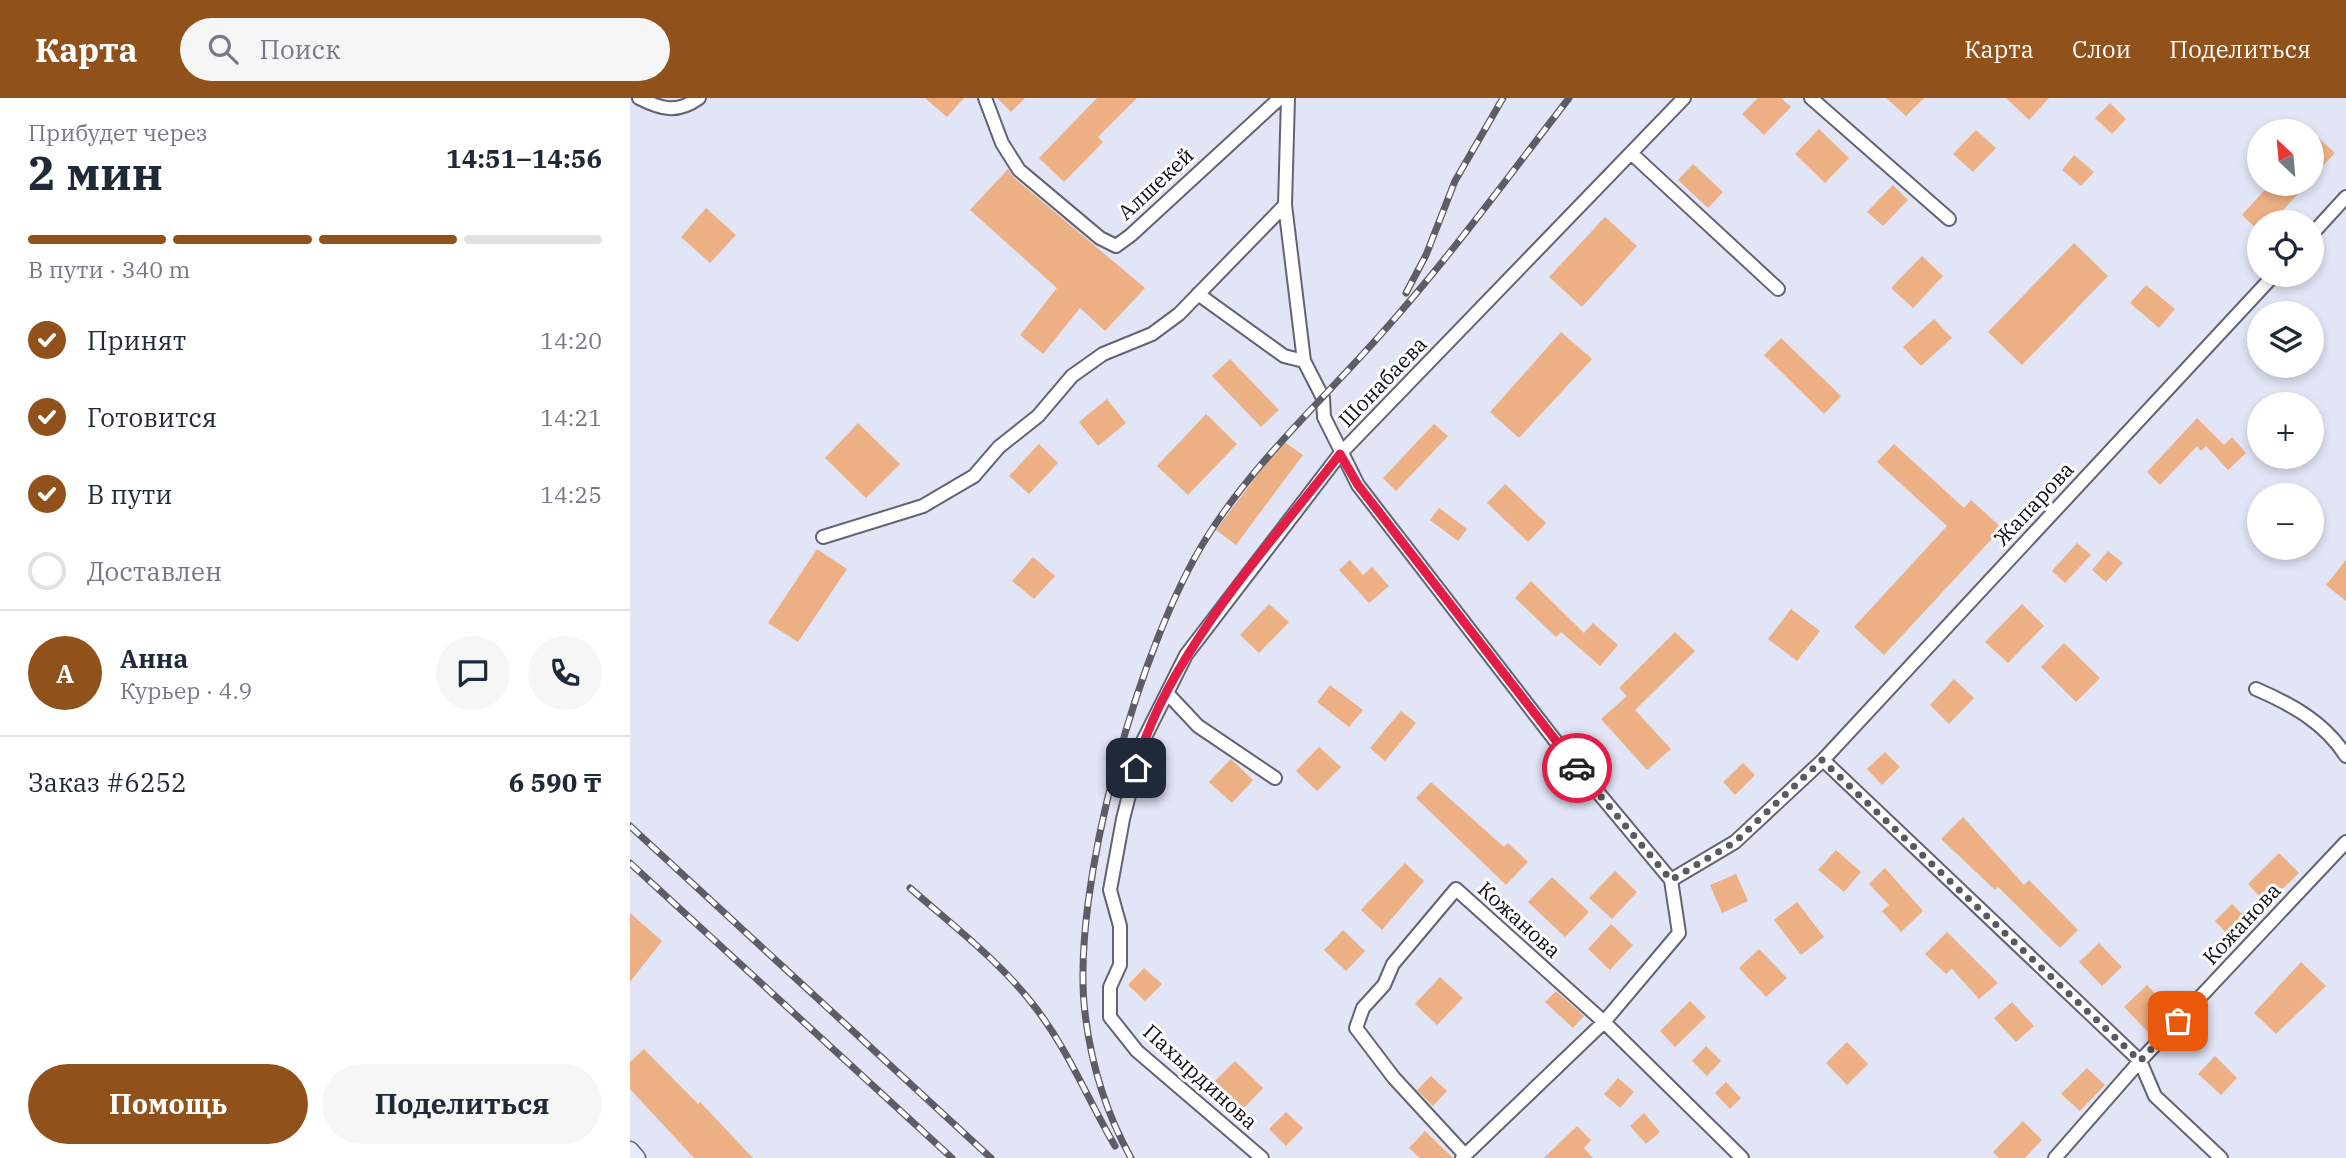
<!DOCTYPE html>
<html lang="ru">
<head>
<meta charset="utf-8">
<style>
	:root { --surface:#fff; --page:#f6f6f7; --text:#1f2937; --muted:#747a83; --line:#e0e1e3; --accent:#91511a }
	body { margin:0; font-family:"IBM Plex Serif",serif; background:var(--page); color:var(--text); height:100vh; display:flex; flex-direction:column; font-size:26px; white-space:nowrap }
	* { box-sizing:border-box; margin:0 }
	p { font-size:23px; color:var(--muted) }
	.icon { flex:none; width:38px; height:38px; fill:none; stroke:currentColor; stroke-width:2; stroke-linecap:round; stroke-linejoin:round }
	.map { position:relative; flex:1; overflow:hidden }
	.side { display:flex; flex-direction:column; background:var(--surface); width:630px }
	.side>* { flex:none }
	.needle { width:46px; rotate:334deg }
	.tools { position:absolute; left:1617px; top:21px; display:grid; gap:14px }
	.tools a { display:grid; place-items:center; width:77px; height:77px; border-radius:50%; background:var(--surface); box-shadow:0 4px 10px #0003; font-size:35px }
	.pin { position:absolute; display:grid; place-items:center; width:60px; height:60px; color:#fff; margin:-30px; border-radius:14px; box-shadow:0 4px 10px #0006 }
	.courier { position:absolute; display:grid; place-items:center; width:70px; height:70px; margin:-35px; border:5px solid #e11d48; border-radius:50%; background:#fff; color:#222; box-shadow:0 2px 9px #0007 }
	.headline em { font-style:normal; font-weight:700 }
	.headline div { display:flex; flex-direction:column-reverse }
	.headline { display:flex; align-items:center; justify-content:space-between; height:119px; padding:0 28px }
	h1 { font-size:46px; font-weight:700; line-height:52px }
	.bar { display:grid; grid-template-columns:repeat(4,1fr); gap:10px 7px; align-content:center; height:84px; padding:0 28px }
	.bar i { height:9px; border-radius:5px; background:var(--line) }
	.bar .on { background:var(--accent) }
	.bar p { grid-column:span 4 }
	.line { display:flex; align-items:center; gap:18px; padding:0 28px; border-top:2px solid var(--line) }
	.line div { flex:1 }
	.round { display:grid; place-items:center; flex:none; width:74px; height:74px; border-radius:37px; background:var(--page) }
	ol { padding:0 28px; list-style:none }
	li { display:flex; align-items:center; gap:21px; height:77px }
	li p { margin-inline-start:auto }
	li .icon { padding:7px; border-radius:50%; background:var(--accent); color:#fff; stroke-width:4 }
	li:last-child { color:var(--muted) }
	li i { width:38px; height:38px; border:4px solid var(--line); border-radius:50% }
	.action { display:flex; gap:14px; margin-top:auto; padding:14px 28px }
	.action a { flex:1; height:80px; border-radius:42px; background:var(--accent); color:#fff; font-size:28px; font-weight:700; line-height:80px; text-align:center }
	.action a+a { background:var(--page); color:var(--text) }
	header { display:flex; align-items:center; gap:42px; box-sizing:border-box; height:98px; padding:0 35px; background:var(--accent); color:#fff }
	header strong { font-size:33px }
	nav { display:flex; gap:38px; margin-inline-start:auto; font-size:24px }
	.search { width:490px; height:63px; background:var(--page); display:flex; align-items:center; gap:18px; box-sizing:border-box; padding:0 24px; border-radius:38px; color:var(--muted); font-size:26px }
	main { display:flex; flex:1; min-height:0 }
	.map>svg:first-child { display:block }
	.building { fill:#edb084 }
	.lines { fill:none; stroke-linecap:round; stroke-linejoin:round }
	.street-casing { stroke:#626472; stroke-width:16 }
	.secondary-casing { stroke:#626472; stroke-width:19 }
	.street { stroke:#fff; stroke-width:12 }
	.secondary { stroke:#e8ebfe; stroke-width:16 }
	.rail-casing { stroke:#5c5d66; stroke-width:7 }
	.rail { stroke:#fff; stroke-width:4.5; stroke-dasharray:13; stroke-linecap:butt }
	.done { stroke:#585a63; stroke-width:7; stroke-dasharray:0 12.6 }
	.route { stroke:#e11d48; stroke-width:9 }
	.labels { text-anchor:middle; stroke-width:6; stroke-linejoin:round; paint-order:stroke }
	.street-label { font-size:21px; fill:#0e0f14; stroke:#fff }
</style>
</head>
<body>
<header>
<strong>Карта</strong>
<div class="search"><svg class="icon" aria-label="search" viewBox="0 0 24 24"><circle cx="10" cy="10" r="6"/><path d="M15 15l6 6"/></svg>Поиск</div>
<nav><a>Карта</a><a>Слои</a><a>Поделиться</a></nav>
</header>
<main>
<section class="side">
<div class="headline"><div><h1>2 мин</h1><p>Прибудет через</p></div><em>14:51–14:56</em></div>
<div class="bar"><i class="on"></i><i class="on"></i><i class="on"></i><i></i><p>В пути · 340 m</p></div>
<ol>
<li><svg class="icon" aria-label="check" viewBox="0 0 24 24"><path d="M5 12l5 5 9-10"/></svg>Принят<p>14:20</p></li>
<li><svg class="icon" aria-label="check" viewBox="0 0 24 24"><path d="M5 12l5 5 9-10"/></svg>Готовится<p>14:21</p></li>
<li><svg class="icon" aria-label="check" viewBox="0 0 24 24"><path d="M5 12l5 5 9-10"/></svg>В пути<p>14:25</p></li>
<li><i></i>Доставлен</li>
</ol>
<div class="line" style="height:126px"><b class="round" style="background:var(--accent);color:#fff">А</b><div><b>Анна</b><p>Курьер · 4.9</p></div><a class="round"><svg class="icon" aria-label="chat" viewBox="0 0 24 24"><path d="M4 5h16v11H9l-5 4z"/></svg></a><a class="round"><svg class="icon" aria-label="phone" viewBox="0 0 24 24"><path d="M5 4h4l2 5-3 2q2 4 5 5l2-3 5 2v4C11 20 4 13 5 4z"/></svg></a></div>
<div class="line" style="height:91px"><div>Заказ #6252</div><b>6 590 ₸</b></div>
<div class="action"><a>Помощь</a><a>Поделиться</a></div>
</section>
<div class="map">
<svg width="1716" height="1060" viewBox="0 0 1716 1060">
	<rect width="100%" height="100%" fill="#e2e5f5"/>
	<path class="building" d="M295,0h39l-17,19z
		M367,0h28l-14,14z
		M467,0h40l-39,39 5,5 -39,40 -25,-24z
		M1128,0h23l10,9 -27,28 -22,-21z
		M1256,0h38l-18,18z
		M1376,0h43l-20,22z
		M1480,5l16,16 -14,15 -17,-16z
		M1189,31l30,29 -24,25 -30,-29z
		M1346,32l20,18 -23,24 -20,-18z
		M1682,34l23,21 -23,25z
		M1444,57l20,17 -13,14 -19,-16z
		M1063,66l30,28 -15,16 -30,-28z
		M378,71l5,8 132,111 -40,43 -25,-23 -37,46 -23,-19 37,-47 -87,-78z
		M1640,86h37l-35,38h-13v9l-17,-16z
		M1263,87l15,15 -25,26 -16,-14z
		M76,110l30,27 -26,28 -29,-26z
		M975,119l32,29 -55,61 -33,-30z
		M1444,145l34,33 -86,89 -34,-33z
		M1292,158l21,20 -30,32 -22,-20z
		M1516,187l29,24 -16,19 -29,-25z
		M1304,221l18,19 -31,28 -18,-19z
		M931,234l31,27 -73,79 -29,-26z
		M1151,240l60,58 -17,18 -60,-59z
		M600,261l49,51 -18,17 -49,-51z
		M477,301l19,24 -28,23 -19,-24z
		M576,316l31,30 -49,51 -31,-29z
		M1567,320l27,27 8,-8 14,16 -18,17 -22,-24 -5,5 -4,-5 -37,39 -13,-13z
		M228,325l42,41 -34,34 -41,-40z
		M804,326l14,12 -52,55 -13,-13z
		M653,343l20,14 -67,90 -20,-15z
		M409,346l19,19 -29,31 -20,-18z
		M1264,346l70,64 7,-8 31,28 -118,127 -30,-28 93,-101 -70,-64z
		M875,386l41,39 -18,19 -41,-39z
		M809,410l28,21 -9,12 -28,-21z
		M1447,445l14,12 -26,28 -13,-12z
		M187,451l30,20 -49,73 -30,-19z
		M1478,453l15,12 -17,19 -14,-12z
		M403,459l22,19 -21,23 -22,-18z
		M720,462l13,15 9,-8 17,19 -20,17 -30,-33z
		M1716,462v41l-20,-16z
		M901,483l53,52 9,-10 25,22 -18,21 -39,-34 -5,5 -41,-39z
		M639,506l20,18 -30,31 -19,-18z
		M1392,506l22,22 -36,37 -23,-21z
		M1161,511l29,22 -23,30 -29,-22z
		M1045,534l20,19 -60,59 36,39 -24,21 -46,-51 26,-23 -8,-8z
		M1434,545l36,35 -24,24 -35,-35z
		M1324,581l20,19 -25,26 -19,-19z
		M700,587l33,25 -14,17 -32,-25z
		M771,613l15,12 -31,38 -15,-13z
		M689,649l22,20 -24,24 -21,-20z
		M1255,654l15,15 -18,18 -15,-16z
		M601,661l22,21 -21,23 -23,-21z
		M1113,665l12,12 -20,20 -12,-13z
		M801,684l73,65 4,-4 20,19 -22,23 -90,-87z
		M1333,719l61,68 5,-5 49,50 -18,18 -62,-61 -3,3 -54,-51z
		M1206,752l25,22 -17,20 -26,-22z
		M1649,755l20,20 -32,31 -19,-20z
		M775,765l19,18 -42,49 -21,-20z
		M1255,770l38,43 -22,21 -19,-21 7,-6 -20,-21z
		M985,773l22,21 -25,27 -23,-21z
		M1106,776l12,27 -26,12 -12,-28z
		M922,779l37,35 -24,25 -37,-35z
		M1167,804l27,35 -23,18 -27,-35z
		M1602,806l20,20 -18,17 -19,-20z
		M0,815l32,28 -32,41z
		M981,826l22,21 -23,25 -22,-21z
		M713,832l22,21 -19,20 -22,-21z
		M1317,834l51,51 -19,16 -27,-30 -6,5 -21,-20z
		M1469,845l23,24 -20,19 -23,-24z
		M1129,851l28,29 -21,19 -27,-29z
		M1671,864l25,24 -50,48 -22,-21z
		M514,870l18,16 -17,17 -17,-16z
		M810,879l23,21 -26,27 -22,-21z
		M1517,887l24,25 -23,22 -24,-25z
		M926,893l28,25 -11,12 -28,-26z
		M1060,903l16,16 -31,30 -15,-16z
		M1382,904l22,24 -18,16 -22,-24z
		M1217,944l21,22 -21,21 -21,-22z
		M1076,948l15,15 -14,15 -15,-15z
		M14,951l54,55 2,-2 53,56h-59l-64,-69v-27z
		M1585,958l22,22 -16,17 -23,-21z
		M605,963l28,27 -20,21 -29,-27z
		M1457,970l18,17 -25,26 -19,-17z
		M801,978l16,15 -14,15 -16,-16z
		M988,980l16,14 -14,16 -16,-14z
		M1096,984l15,16 -11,11 -15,-16z
		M656,1014l17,16 -17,18 -17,-17z
		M1014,1015l16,19 -14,12 -16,-18z
		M1393,1023l19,19 -17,18h-26l-6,-6z
		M947,1028l14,14 -7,8 9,10h-49z
		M795,1033l28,27h-33l-11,-10z"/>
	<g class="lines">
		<defs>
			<path id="street" d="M9,0c22,11 38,16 60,0
				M355,0l17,45 17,27 81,68 16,8 15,-11 149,-137
				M658,0l-3,107 19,156 19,37 1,19 34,68 203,263 110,132 8,53 -75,89 -142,136
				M1181,0l138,121
				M1001,55l147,136
				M1682,136l34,-37
				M568,196l86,62 20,5
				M193,439l100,-31 51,-30 25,-29 39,-31 34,-40 31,-22 49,-20 27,-20 106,-109
				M1626,591c37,16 69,34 90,67
				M537,595l31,33 77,52
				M1193,662l317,301 15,35 66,62
				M1041,782l64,-38 88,-82 451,-485
				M835,1057l-71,-77 -38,-50 7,-20 21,-23 9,-21 63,-75 148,133 138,136
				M632,1060l-125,-107 -27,-34v-30l10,-22v-39l-10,-36 13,-71 19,-76 44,-88 154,-201 344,-356
				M1425,1060l85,-97 206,-219"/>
			<path id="secondary" d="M0,1052l7,8"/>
		</defs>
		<use href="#street" class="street-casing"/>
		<use href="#secondary" class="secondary-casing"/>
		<use href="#street" class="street"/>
		<use href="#secondary" class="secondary"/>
		<defs>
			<path id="rail" d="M776,195l20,-38 29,-74 48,-83
				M0,728l361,332
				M0,765l322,295
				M280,790c41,36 87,71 121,114 35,43 56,96 84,144
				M501,1060c-25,-45 -40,-94 -46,-145 -15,-124 55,-370 122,-476 48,-76 116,-137 175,-204 67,-75 126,-156 187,-235"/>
		</defs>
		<use href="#rail" class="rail-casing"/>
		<use href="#rail" class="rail"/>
	</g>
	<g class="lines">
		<path class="done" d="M947,670l94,112 64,-38 87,-82 318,301 38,-40"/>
		<path class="route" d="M506,670c28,-110 135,-224 204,-314l18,31 219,283"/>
	</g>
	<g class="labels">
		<g class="street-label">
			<text transform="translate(526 86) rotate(-43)" y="7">Алшекей</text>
			<text transform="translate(753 284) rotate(-46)" y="7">Шонабаева</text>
			<text transform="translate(1404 406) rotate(-47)" y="7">Жапарова</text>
			<text transform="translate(889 822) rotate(42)" y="7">Кожанова</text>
			<text transform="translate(1612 826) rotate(-47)" y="7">Кожанова</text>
			<text transform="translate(570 979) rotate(42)" y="7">Пахырдинова</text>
		</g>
	</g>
</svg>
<div class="tools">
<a><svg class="needle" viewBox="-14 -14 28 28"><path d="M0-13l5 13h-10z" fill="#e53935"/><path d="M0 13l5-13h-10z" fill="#747a83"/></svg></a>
<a><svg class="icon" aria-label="locate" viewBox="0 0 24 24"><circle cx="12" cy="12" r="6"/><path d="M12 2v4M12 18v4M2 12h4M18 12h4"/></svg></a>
<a><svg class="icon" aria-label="layers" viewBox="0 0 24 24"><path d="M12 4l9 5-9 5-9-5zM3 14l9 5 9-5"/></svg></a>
<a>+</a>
<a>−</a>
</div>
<div class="pin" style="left:1548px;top:923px;background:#ea580c"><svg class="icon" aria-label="bag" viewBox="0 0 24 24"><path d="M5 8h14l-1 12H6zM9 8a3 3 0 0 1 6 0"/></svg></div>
<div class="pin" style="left:506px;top:670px;background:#1f2937"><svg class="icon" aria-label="home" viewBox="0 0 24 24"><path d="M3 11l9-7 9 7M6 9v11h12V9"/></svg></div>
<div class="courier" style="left:947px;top:670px"><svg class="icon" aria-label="car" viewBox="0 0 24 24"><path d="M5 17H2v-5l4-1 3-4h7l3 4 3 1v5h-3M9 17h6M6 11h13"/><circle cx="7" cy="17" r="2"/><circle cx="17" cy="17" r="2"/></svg></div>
</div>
</main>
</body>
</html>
